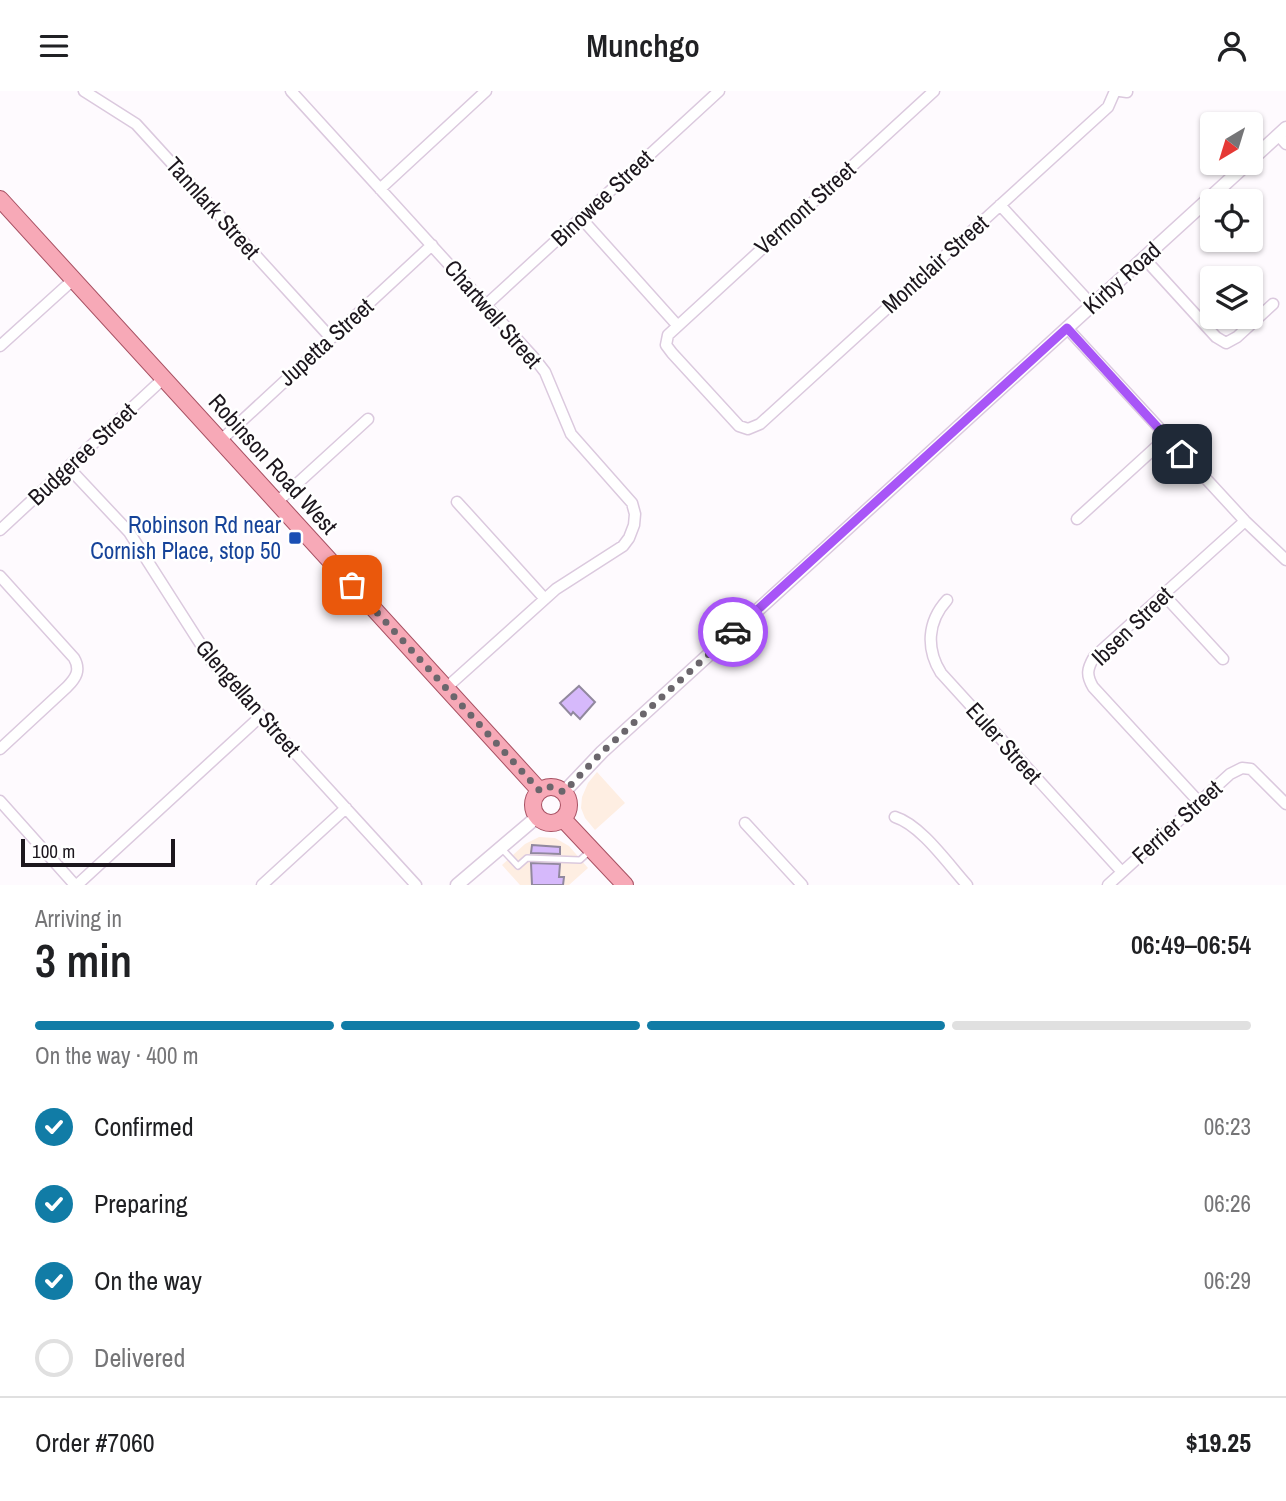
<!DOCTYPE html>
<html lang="en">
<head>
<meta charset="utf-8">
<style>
	:root { --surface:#fff; --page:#f6f6f6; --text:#202124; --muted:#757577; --line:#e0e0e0; --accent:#117ca6 }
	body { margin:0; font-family:"Archivo Narrow",sans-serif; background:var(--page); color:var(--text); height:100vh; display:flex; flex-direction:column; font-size:26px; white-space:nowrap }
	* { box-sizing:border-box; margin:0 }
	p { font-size:23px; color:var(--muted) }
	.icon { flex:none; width:38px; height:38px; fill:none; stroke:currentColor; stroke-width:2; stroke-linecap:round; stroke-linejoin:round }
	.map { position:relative; height:794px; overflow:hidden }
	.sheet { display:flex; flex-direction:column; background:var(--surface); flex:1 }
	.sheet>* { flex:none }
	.needle { width:46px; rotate:218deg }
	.fabs { position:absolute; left:1200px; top:21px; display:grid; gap:14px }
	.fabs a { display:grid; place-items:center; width:63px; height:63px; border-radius:7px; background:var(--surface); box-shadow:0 2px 5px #0004; font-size:35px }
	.scale { position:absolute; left:21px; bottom:18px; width:154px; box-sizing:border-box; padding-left:7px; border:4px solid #1c161d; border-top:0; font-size:19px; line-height:24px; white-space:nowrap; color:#1c161d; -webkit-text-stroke:5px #fff; paint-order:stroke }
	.pin { position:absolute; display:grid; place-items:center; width:60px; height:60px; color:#fff; margin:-30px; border-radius:14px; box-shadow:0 4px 10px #0006 }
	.courier { position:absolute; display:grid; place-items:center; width:70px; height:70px; margin:-35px; border:5px solid #a855f7; border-radius:50%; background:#fff; color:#222; box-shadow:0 2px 9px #0007 }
	.summary em { font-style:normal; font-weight:600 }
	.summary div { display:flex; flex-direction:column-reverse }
	.summary { display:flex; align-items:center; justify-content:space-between; height:119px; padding:0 35px }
	h1 { font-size:46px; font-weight:600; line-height:52px }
	.bar { display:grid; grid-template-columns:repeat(4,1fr); gap:10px 7px; align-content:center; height:84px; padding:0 35px }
	.bar i { height:9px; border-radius:5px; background:var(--line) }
	.bar .selected { background:var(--accent) }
	.bar p { grid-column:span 4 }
	.line { display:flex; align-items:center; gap:18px; padding:0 35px; border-top:2px solid var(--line) }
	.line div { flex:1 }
	ol { padding:0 35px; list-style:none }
	li { display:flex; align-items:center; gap:21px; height:77px }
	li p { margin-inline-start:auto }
	li .icon { padding:7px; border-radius:50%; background:var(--accent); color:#fff; stroke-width:4 }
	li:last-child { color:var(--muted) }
	li i { width:38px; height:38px; border:4px solid var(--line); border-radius:50% }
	header { display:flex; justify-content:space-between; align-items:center; height:91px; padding:0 35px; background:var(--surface); font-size:32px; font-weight:600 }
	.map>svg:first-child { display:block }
	.commercial { fill:#feeee2 }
	.building { fill:#d6b9fb; stroke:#91889e; stroke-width:2 }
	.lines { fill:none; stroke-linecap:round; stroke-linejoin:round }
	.service-casing { stroke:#dbc9de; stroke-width:8 }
	.minor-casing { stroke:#dbc9de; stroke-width:13 }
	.tertiary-casing { stroke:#dbc9de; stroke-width:15 }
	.primary-casing { stroke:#a75062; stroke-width:18 }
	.service { stroke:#fff; stroke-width:5 }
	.minor { stroke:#fff; stroke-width:10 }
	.tertiary { stroke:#fff; stroke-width:12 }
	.primary { stroke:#f7a9b7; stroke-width:16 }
	.done { stroke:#6b666c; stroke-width:7; stroke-dasharray:0 12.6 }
	.route { stroke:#a855f7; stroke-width:9 }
	.transit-dot { fill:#1a4fb4; stroke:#fff; stroke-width:2.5 }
	.labels { text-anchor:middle; stroke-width:5; stroke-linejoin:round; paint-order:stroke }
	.street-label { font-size:23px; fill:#1c161d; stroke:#fff }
	.transit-label { font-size:23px; fill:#164399; stroke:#fff; text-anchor:end }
</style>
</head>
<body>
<header><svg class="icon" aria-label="menu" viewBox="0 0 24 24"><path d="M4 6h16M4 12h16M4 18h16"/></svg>Munchgo<svg class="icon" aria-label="person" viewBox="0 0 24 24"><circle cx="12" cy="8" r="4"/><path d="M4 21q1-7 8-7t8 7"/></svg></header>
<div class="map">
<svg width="1286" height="794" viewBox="0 0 1286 794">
	<rect width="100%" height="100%" fill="#fefafe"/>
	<path class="commercial" d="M597,681l28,31 -30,27 -10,-12 -4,-10 1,-11 6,-14z
		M539,746l16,1 14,8 19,22 -19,17h-49l-18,-20 23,-21z"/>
	<path class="building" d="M579,595l16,16 -15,17 -7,-7 -2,3 -11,-12z
		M532,754l28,2v7l-29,-1z
		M531,772l29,1 -1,13h5l-1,8h-31z"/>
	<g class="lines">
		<defs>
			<path id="service" d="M502,758l16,17 9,-8 53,2 10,-9"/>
			<path id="minor" d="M84,0l52,33 195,214
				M291,0l244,268 10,13 26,62 61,69 3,11 -1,11 -5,13 -6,8 -67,43 -110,99
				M934,0l-266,244 -2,10 6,8 67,73 9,3 12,-5 348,-317 7,-16
				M1120,0l7,1
				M1278,44l8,9
				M380,98l106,-98
				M1000,114l92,100
				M581,127l96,107
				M1144,167l72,79 10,6 11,-6 36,-33
				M486,214l233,-214
				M1067,237l178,193 41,39
				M0,255l74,-67
				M220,350l212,-196
				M68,376l61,65 83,130 204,223
				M277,411l91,-83
				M457,411l88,97
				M1077,428l90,-82
				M0,439l164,-152
				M0,485l74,82c7,12 2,20 -7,29l-67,62
				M1164,504l59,64
				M947,509c-20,22 -21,49 -6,73l181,199
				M0,710l75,84
				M1199,711l-106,-115c-7,-12 -6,-18 1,-30l151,-136
				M895,726c26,8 53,47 72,68
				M745,732l57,62
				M77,794l184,-169
				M262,794l84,-77
				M1108,794l122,-111 12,-6 9,1 35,35"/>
			<path id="tertiary" d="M1251,69l35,-32
				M564,701l38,-40 646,-589
				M457,794l80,-68"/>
			<path id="primary" d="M0,108l540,592
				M533 714a18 18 0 1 1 36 0a18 18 0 1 1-36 0Z
				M563,728l62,66"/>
		</defs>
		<use href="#service" class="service-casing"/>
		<use href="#minor" class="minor-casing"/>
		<use href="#tertiary" class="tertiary-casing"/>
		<use href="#primary" class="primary-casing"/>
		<use href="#service" class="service"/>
		<use href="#minor" class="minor"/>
		<use href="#tertiary" class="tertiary"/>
		<use href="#primary" class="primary"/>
	</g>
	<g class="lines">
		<path class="done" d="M352,494l188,206 10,-4 14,5 38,-40 131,-120"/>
		<path class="route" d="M733,541l334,-304 115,126"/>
	</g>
	<rect class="transit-dot" x="288" y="440" width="14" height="14" rx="3.5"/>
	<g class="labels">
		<g class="street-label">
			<text transform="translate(602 107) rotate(-43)" y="8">Binowee Street</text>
			<text transform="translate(213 117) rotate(48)" y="8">Tannlark Street</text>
			<text transform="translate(805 117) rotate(-42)" y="8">Vermont Street</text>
			<text transform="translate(935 173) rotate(-42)" y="8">Montclair Street</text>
			<text transform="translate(1122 187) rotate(-42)" y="8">Kirby Road</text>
			<text transform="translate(493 223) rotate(49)" y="8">Chartwell Street</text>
			<text transform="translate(326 251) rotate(-42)" y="8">Jupetta Street</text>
			<text transform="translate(82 363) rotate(-43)" y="8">Budgeree Street</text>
			<text transform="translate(273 373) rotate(48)" y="8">Robinson Road West</text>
			<text transform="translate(1132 535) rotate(-44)" y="8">Ibsen Street</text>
			<text transform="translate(248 607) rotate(49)" y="8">Glengellan Street</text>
			<text transform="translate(1004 652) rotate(48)" y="8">Euler Street</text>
			<text transform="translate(1177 731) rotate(-42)" y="8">Ferrier Street</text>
		</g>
		<g class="transit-label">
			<text x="281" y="442">Robinson Rd near<tspan x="281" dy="26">Cornish Place, stop 50</tspan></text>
		</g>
	</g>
</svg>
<div class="fabs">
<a><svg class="needle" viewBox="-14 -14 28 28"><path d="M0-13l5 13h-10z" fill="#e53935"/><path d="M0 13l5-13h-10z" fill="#757577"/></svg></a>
<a><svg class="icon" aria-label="locate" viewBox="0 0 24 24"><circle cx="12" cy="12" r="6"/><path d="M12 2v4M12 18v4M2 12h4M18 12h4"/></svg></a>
<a><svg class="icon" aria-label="layers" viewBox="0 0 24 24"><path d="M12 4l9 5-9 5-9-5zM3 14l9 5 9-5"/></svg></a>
</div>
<div class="scale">100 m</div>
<div class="pin" style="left:352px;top:494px;background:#ea580c"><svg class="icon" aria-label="bag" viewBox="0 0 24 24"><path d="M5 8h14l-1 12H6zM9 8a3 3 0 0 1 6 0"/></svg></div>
<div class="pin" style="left:1182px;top:363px;background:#1f2937"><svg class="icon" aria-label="home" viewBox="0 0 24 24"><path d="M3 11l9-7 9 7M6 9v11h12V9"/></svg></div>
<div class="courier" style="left:733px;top:541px"><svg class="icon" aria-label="car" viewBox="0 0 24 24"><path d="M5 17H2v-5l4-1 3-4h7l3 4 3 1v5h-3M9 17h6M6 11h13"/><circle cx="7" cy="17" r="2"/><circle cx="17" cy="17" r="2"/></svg></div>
</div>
<section class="sheet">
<div class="summary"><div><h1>3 min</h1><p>Arriving in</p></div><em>06:49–06:54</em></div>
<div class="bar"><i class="selected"></i><i class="selected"></i><i class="selected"></i><i></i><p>On the way · 400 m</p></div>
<ol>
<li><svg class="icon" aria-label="check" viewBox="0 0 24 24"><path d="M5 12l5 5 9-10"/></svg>Confirmed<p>06:23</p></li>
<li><svg class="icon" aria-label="check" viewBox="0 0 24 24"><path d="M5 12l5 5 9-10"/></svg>Preparing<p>06:26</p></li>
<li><svg class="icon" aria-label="check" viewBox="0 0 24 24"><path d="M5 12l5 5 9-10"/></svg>On the way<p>06:29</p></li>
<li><i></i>Delivered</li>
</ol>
<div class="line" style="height:91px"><div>Order #7060</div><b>$19.25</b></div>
</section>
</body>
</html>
